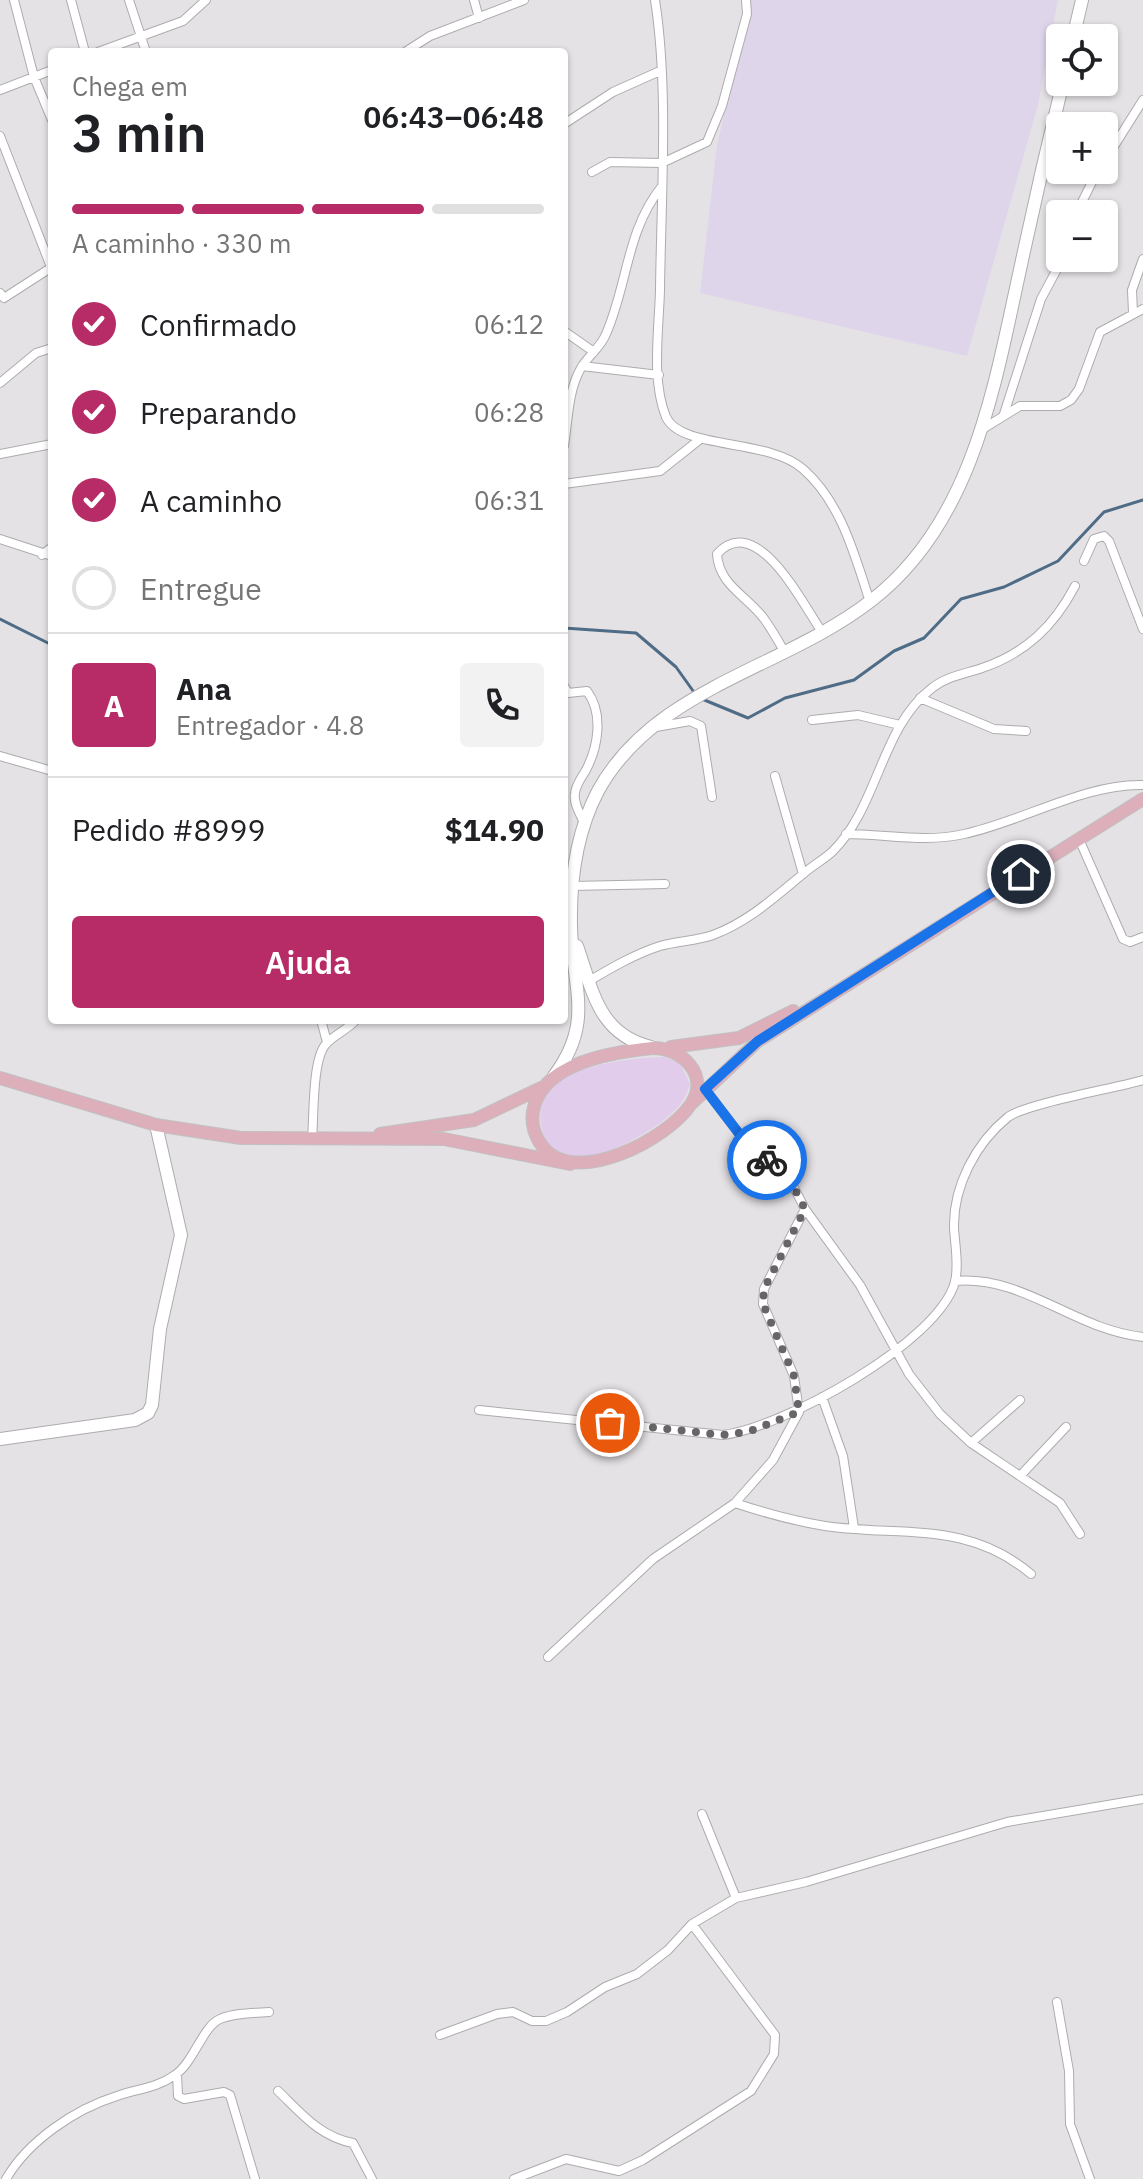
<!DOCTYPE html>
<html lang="pt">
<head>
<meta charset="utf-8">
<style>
	:root { --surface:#fff; --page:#f2f2f2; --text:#202124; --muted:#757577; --line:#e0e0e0; --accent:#b72c67 }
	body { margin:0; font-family:"IBM Plex Sans",sans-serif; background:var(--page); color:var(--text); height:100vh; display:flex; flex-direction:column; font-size:30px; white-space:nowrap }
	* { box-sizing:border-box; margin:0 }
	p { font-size:26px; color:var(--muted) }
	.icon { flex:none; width:44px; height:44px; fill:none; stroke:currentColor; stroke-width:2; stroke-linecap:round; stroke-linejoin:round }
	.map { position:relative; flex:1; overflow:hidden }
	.drawer { position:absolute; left:48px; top:48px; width:520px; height:976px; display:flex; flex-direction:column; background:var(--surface); border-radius:8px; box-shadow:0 2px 6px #0004 }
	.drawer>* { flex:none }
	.controls { position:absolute; left:1046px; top:24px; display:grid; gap:16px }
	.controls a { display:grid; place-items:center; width:72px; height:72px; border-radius:8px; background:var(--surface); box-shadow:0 2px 6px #0004; font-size:40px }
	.pin { position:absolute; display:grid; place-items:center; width:68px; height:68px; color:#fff; margin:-34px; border:4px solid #fff; border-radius:50%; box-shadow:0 2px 8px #0007 }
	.courier { position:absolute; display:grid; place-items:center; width:80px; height:80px; margin:-40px; border:6px solid #1a73e8; border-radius:50%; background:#fff; color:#222; box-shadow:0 2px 10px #0007 }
	.overview em { font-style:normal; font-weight:600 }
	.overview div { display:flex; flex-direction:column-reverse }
	.overview { display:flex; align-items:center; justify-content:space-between; height:136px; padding:0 24px }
	h1 { font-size:52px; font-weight:600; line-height:60px }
	.bar { display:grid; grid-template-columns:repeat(4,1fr); gap:12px 8px; align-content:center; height:96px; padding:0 24px }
	.bar i { height:10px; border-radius:6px; background:var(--line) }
	.bar .current { background:var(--accent) }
	.bar p { grid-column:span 4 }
	.line { display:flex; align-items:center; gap:20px; padding:0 24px; border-top:2px solid var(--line) }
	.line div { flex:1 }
	.round { display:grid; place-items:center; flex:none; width:84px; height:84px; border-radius:8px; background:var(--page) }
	ol { padding:0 24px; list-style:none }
	li { display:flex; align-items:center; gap:24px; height:88px }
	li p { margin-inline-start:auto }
	li .icon { padding:8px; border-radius:50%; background:var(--accent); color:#fff; stroke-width:4 }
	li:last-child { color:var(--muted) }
	li i { width:44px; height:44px; border:4px solid var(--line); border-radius:50% }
	.cta { display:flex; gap:16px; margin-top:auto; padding:16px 24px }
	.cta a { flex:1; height:92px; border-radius:8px; background:var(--accent); color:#fff; font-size:32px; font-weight:600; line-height:92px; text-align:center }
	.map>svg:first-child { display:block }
	.industrial { fill:#ded5ea }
	.green { fill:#e2cceb }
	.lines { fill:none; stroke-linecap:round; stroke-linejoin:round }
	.stream { stroke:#4f6c86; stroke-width:3 }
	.street-casing { stroke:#aeabaf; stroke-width:10 }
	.secondary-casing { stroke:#aeabaf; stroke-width:14 }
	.primary-casing { stroke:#c1c1c2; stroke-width:14 }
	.street { stroke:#fff; stroke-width:8 }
	.secondary { stroke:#fff; stroke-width:12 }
	.primary { stroke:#dcafba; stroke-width:12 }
	.done { stroke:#676568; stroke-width:8; stroke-dasharray:0 14.4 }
	.route { stroke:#1a73e8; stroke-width:10 }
</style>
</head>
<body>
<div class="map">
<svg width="1143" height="2179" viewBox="0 0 1143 2179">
	<rect width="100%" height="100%" fill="#e5e2e6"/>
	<path class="industrial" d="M751,0h307l-20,105 -71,251 -267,-63 17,-148z"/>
	<path class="green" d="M665,1057l15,6 10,21c-6,24 -26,37 -45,49 -21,12 -50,29 -75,24 -34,-7 -39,-56 -13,-75 27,-18 76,-25 108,-25z"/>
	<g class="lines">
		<path class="stream" d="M0,619l52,26
			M564,628l72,5 40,34 20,28
			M702,699l46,19 37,-20 69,-18 40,-29 30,-13 37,-39 43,-12 54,-26 46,-49 39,-12"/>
		<defs>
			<path id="street" d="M14,0l20,77 18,43
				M71,0l14,52
				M129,0l17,52
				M474,0l5,18
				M655,0c14,89 6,199 5,290 -1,39 -9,90 6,127 15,33 102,21 137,52 38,33 52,87 67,133
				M98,52l85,-31 23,-21
				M405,52l25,-16 94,-36
				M0,90l52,-20
				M564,124l49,-32 47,-21
				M0,136l51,131
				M1104,162l39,-62
				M592,172l18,-10 52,1 45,-21 15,-36 25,-92 -1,-14
				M1076,214l22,-44
				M0,293l4,5 48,-31
				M1133,313l-1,-23 11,-31
				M564,331l30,21
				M582,366l77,9
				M0,383l36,-30 16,-5
				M1004,414l37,-115 22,-41
				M981,430l39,-24h40l11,-6 8,-11 21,-57 43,-23
				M564,446c4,-25 4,-56 17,-78 7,-12 20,-21 25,-34 22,-50 20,-103 56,-148
				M0,454l52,-10
				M564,484l96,-13 39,-31
				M0,539l52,17
				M42,555l10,-8
				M1084,561l10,-22 10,-3 5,5 34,88
				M785,653c-6,-11 -13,-23 -20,-33 -17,-24 -46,-34 -48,-66 40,-44 86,51 105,78
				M564,686l4,7 19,-2c17,23 11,56 -1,79 -4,7 -10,14 -11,23 -2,10 5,20 9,30
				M920,698l74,31 32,2
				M812,720l46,-5 42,10
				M656,727l34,-6 11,5 11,71
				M0,756l52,15
				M775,776l28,98
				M846,834c39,0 79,9 118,0 57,-12 122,-51 179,-49
				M1079,839l44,100 7,3 13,-5
				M572,886l93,-2
				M589,981c22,-13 46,-27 71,-35 17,-5 36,-5 53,-11 35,-13 62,-38 90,-61 9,-8 20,-14 29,-22 47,-46 48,-124 100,-164 15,-12 33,-14 50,-20 44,-15 72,-42 93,-82
				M321,1020l6,22
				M705,1089l42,55 42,34 16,31 55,76 49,89 31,40 31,29 89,60 20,31
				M312,1139c2,-22 0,-80 14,-95 8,-9 21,-14 30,-24
				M955,1281c69,-6 120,49 188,56
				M822,1397l21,59 11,72
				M479,1410l244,25c59,-7 215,-92 232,-153 4,-17 0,-37 -1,-54 -1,-42 22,-85 54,-111 17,-13 108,-29 135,-37
				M971,1443l49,-43
				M1020,1476l46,-49
				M735,1503c30,10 59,18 90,23 76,11 142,-6 206,48
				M548,1657l105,-98 82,-56 38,-43 26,-48 -5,-36 -31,-72 1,-15 41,-80
				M702,1814l34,84
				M1057,2002l12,69 1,53 20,55
				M440,2035l57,-21 16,-2 19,9h14l21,-9 38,-25 32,-13 31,-24 24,-26 44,-26 70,-16 201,-60 136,-23
				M177,2074l1,22 6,3 40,-7 6,3 25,84
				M278,2091c23,22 42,46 75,52l19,36
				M6,2179c22,-38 69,-70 111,-83 20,-7 40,-8 58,-21 19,-13 28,-49 45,-56 14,-6 33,-6 49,-7
				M514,2179l52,-20 53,12 24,-11 108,-69 23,-37 1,-19 -83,-111"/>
			<path id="secondary" d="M1073,38l9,-38
				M577,946c16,45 21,88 74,101
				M554,1076c41,-55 18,-88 17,-150 -1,-47 5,-93 27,-135 57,-104 186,-122 274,-191 102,-79 123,-217 149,-335 13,-61 27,-122 42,-183
				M0,1439l135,-19 13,-7 4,-8 8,-76 21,-94 -25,-110"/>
			<path id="primary" d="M671,1047l68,-9 54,-27
				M653,1048c29,0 57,27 38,56 -23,35 -116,84 -148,43 -8,-10 -12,-23 -10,-35 7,-49 79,-60 120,-64z
				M0,1078l156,47 85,13 203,1 126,25
				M691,1104l67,-63 385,-242
				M380,1134l94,-14 67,-32"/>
		</defs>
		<use href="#street" class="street-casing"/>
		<use href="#secondary" class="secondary-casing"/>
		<use href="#primary" class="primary-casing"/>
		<use href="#street" class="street"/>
		<use href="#secondary" class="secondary"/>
		<use href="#primary" class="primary"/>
	</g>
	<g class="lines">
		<path class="done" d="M610,1423l113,12 25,-3 51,-20 -5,-36 -31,-72 1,-15 41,-80 -16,-31 -22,-18"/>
		<path class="route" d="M767,1160l-20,-16 -42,-55 53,-48 263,-167"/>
	</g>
</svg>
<div class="controls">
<a><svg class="icon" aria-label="locate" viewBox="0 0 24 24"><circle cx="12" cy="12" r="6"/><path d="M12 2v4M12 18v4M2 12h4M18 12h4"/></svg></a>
<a>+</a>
<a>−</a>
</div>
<div class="pin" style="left:610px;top:1423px;background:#ea580c"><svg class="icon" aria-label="bag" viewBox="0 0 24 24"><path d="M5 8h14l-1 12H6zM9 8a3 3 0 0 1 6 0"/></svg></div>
<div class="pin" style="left:1021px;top:874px;background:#1f2937"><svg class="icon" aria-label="home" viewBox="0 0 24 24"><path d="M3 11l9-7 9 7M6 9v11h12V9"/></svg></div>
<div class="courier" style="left:767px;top:1160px"><svg class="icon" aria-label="bike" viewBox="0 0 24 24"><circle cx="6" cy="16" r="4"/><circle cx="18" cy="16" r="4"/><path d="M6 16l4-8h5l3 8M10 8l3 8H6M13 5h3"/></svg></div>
<section class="drawer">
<div class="overview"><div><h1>3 min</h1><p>Chega em</p></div><em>06:43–06:48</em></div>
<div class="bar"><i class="current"></i><i class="current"></i><i class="current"></i><i></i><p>A caminho · 330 m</p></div>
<ol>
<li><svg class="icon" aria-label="check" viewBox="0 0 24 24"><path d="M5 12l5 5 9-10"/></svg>Confirmado<p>06:12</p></li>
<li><svg class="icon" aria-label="check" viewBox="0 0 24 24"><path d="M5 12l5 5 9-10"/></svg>Preparando<p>06:28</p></li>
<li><svg class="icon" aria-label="check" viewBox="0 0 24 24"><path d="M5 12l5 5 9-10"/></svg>A caminho<p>06:31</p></li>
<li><i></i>Entregue</li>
</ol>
<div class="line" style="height:144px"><b class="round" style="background:var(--accent);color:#fff">A</b><div><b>Ana</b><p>Entregador · 4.8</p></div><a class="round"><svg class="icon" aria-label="phone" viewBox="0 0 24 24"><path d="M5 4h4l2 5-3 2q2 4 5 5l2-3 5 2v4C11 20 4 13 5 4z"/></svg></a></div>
<div class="line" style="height:104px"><div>Pedido #8999</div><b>$14.90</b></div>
<div class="cta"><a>Ajuda</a></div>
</section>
</div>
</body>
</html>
